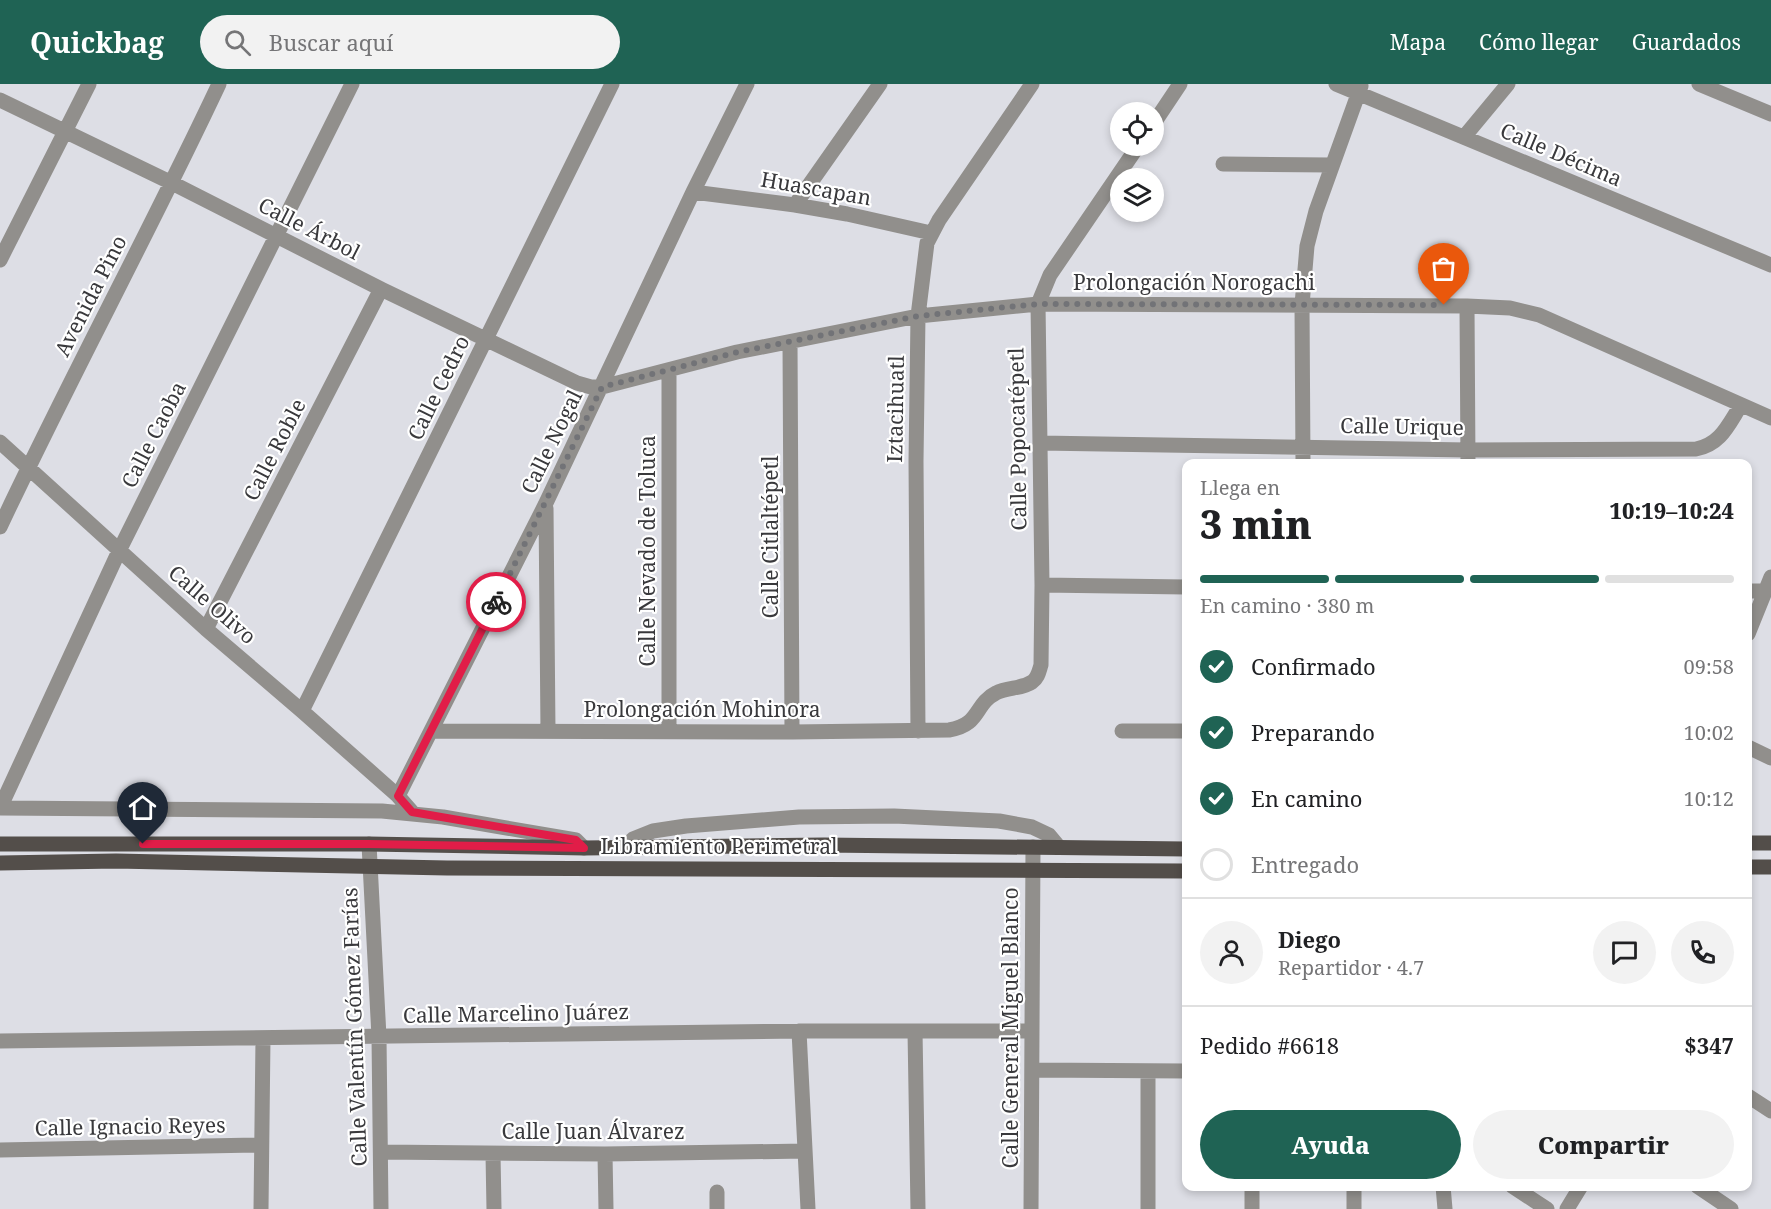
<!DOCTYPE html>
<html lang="es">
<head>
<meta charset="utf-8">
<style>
	:root { --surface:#fff; --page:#f2f2f2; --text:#202124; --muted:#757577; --line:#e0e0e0; --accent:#1f6354 }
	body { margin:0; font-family:"Noto Serif",serif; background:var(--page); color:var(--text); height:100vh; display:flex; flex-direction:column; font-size:22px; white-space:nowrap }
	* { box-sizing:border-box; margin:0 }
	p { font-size:20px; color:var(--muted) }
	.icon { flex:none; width:33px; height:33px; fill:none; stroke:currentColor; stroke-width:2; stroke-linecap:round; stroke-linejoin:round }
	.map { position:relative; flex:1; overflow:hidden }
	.side { position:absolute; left:1182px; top:375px; width:570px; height:732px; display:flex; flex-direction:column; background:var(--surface); border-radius:12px; box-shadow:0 3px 9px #0003 }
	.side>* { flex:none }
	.tools { position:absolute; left:1110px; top:18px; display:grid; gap:12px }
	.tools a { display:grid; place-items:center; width:54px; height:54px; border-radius:50%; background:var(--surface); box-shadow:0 3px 9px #0003; font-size:30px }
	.pin { position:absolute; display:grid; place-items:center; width:51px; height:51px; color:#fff; margin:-62px -26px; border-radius:50% 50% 50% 0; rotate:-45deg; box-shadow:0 0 6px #0007 }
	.pin .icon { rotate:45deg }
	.courier { position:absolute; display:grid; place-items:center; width:60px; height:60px; margin:-30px; border:4px solid #e11d48; border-radius:50%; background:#fff; color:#222; box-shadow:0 2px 8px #0007 }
	.summary em { font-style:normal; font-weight:800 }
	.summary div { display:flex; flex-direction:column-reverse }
	.summary { display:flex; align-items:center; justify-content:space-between; height:102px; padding:0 18px }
	h1 { font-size:39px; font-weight:800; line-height:45px }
	.bar { display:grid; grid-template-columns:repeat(4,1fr); gap:9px 6px; align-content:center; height:72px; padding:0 18px }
	.bar i { height:8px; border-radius:4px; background:var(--line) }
	.bar .current { background:var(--accent) }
	.bar p { grid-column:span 4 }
	.line { display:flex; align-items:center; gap:15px; padding:0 18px; border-top:2px solid var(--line) }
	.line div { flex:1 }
	.round { display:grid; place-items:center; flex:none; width:63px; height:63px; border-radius:32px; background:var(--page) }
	ol { padding:0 18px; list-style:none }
	li { display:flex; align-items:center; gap:18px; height:66px }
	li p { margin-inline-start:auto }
	li .icon { padding:6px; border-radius:50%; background:var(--accent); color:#fff; stroke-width:4 }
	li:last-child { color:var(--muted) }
	li i { width:33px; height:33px; border:3px solid var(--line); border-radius:50% }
	.primary-button { display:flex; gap:12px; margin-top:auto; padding:12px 18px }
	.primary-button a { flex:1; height:69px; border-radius:36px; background:var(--accent); color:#fff; font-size:24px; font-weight:800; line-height:69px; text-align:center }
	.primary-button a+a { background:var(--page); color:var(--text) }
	header { display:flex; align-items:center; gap:36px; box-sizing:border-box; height:84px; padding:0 30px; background:var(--accent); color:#fff }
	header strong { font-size:28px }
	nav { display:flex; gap:33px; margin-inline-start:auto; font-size:21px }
	.search { width:420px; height:54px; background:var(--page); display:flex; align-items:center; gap:15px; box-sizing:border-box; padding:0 21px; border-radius:33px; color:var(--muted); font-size:22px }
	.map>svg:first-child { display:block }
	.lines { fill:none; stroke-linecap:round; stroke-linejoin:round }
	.minor { stroke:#918f8c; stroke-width:15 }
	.major { stroke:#534e4a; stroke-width:15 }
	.done { stroke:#727377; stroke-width:6; stroke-dasharray:0 10.8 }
	.route { stroke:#e11d48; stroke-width:8 }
	.labels { text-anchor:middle; stroke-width:4.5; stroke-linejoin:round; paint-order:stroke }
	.street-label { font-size:21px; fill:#39393c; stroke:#fff }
</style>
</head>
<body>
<header>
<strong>Quickbag</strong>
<div class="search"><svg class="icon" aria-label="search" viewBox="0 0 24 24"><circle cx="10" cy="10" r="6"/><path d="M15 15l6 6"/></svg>Buscar aquí</div>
<nav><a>Mapa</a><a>Cómo llegar</a><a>Guardados</a></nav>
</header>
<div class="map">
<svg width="1771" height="1125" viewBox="0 0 1771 1125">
	<rect width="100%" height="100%" fill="#dddee5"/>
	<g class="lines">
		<path class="minor" d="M1336,0l435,181
			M1699,0l72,30
			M0,16l172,83 209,106 196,94 14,4h11l135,-35 181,-36 120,-12 429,2 43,2 29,7 232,103
			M1154,39l26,-39
			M1464,53l44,-53
			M1223,80l108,1
			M693,108l102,13 52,9 84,19
			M795,121l85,-121
			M0,176l89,-176
			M1467,222l1,158
			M790,258l2,390
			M669,286v362
			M0,358l206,187 96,82 96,85
			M1040,359l428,7 228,-1c25,-5 32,-24 45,-44
			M1303,380l-1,-159 5,-59 9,-35 45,-125
			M546,424l2,223
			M0,443c70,-149 149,-294 219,-443
			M1042,501l144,2
			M1748,507h17
			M206,545l175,-340
			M1748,550l23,-57
			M302,627l310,-627
			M432,647l360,1 157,-2c32,-5 25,-26 47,-37 11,-6 26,-4 36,-11 6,-4 7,-11 9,-17l1,-80 -4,-281 12,-29 88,-129
			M918,647l-2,-270 2,-145 9,-73 12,-23 93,-136
			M1122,647h64
			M1748,663l23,11
			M0,724l119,-257 233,-467
			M0,724l382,3 61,6 133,23 8,8
			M412,728l-14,-16 147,-291 148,-313 54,-108
			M369,760l10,193 2,172
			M624,763l9,-8 20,-8 33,-5 113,-9 95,-1 105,5 33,6 17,8 10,12
			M799,947l9,178
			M915,947l3,178
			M0,957l799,-10h233
			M1033,986l153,1
			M1748,1012l23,15
			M0,1066l261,-5
			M381,1068l224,2 200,-3
			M493,1070l1,55
			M605,1070l1,55
			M1354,1102v23
			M1443,1102l2,23
			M1512,1102l35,23
			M1697,1102l34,23
			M717,1108v17
			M261,1125l2,-171
			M1031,1125l2,-362
			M1148,1125v-137
			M1252,1125v-23
			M1567,1125l14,-23"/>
		<path class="major" d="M1748,759h23
			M0,760h369l215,4 240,-3 362,4
			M0,779l116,-2 331,7 739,3
			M1748,783h23"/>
	</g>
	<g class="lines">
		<path class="done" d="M496,518l106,-215 136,-35 180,-36 120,-12 406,1"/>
		<path class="route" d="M143,760h226l215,4 -8,-8 -164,-28 -14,-16 98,-194"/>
	</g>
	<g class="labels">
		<g class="street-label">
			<text transform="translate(1561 71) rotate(23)" y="7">Calle Décima</text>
			<text transform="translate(816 105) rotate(10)" y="7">Huascapan</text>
			<text transform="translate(309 145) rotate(27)" y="7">Calle Árbol</text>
			<text x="1194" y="206">Prolongación Norogachi</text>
			<text transform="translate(91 212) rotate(-63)" y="7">Avenida Pino</text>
			<text transform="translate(439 304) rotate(-64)" y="7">Calle Cedro</text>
			<text transform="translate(896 325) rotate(-89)" y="7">Iztacihuatl</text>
			<text transform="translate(1402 343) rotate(1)" y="7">Calle Urique</text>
			<text transform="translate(154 351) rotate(-63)" y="7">Calle Caoba</text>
			<text transform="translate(1018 355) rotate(-91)" y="7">Calle Popocatépetl</text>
			<text transform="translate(552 358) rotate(-64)" y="7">Calle Nogal</text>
			<text transform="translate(275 366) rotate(-63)" y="7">Calle Roble</text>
			<text transform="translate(771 453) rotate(-90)" y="7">Calle Citlaltépetl</text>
			<text transform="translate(648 467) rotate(-90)" y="7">Calle Nevado de Toluca</text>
			<text transform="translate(212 521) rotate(41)" y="7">Calle Olivo</text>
			<text x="702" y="633">Prolongación Mohinora</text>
			<text x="719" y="770">Libramiento Perimetral</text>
			<text transform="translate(516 930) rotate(-1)" y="7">Calle Marcelino Juárez</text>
			<text transform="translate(355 943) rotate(-92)" y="7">Calle Valentín Gómez Farías</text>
			<text transform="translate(1011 944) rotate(-90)" y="7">Calle General Miguel Blanco</text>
			<text transform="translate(130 1043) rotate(-1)" y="7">Calle Ignacio Reyes</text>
			<text x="593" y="1055">Calle Juan Álvarez</text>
		</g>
	</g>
</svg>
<div class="tools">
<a><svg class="icon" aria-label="locate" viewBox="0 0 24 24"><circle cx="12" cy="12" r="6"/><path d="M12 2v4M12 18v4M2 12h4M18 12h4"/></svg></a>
<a><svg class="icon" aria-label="layers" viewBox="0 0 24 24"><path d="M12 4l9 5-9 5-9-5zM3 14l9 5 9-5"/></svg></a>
</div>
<div class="pin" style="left:1444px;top:221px;background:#ea580c"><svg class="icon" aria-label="bag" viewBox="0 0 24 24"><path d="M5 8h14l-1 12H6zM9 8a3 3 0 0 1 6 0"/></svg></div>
<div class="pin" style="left:143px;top:760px;background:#1f2937"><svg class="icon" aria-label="home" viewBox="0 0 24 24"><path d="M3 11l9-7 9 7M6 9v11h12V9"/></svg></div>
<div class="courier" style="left:496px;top:518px"><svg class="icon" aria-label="bike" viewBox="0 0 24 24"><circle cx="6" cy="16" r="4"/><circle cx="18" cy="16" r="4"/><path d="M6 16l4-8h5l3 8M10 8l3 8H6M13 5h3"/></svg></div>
<section class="side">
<div class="summary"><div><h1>3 min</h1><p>Llega en</p></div><em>10:19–10:24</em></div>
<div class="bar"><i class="current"></i><i class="current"></i><i class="current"></i><i></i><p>En camino · 380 m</p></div>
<ol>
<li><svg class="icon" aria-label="check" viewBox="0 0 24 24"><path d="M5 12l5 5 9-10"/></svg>Confirmado<p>09:58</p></li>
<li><svg class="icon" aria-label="check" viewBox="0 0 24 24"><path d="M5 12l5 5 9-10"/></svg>Preparando<p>10:02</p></li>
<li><svg class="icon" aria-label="check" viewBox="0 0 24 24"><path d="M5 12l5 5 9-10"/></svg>En camino<p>10:12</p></li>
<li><i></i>Entregado</li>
</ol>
<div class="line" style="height:108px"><a class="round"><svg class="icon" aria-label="person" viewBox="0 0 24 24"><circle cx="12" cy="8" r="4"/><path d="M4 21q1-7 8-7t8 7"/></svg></a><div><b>Diego</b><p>Repartidor · 4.7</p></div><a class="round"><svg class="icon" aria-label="chat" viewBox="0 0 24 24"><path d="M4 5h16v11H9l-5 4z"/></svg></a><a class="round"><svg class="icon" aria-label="phone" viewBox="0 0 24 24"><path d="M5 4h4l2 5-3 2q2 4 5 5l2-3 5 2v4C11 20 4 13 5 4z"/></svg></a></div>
<div class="line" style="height:78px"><div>Pedido #6618</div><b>$347</b></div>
<div class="primary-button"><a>Ayuda</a><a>Compartir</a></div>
</section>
</div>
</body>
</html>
